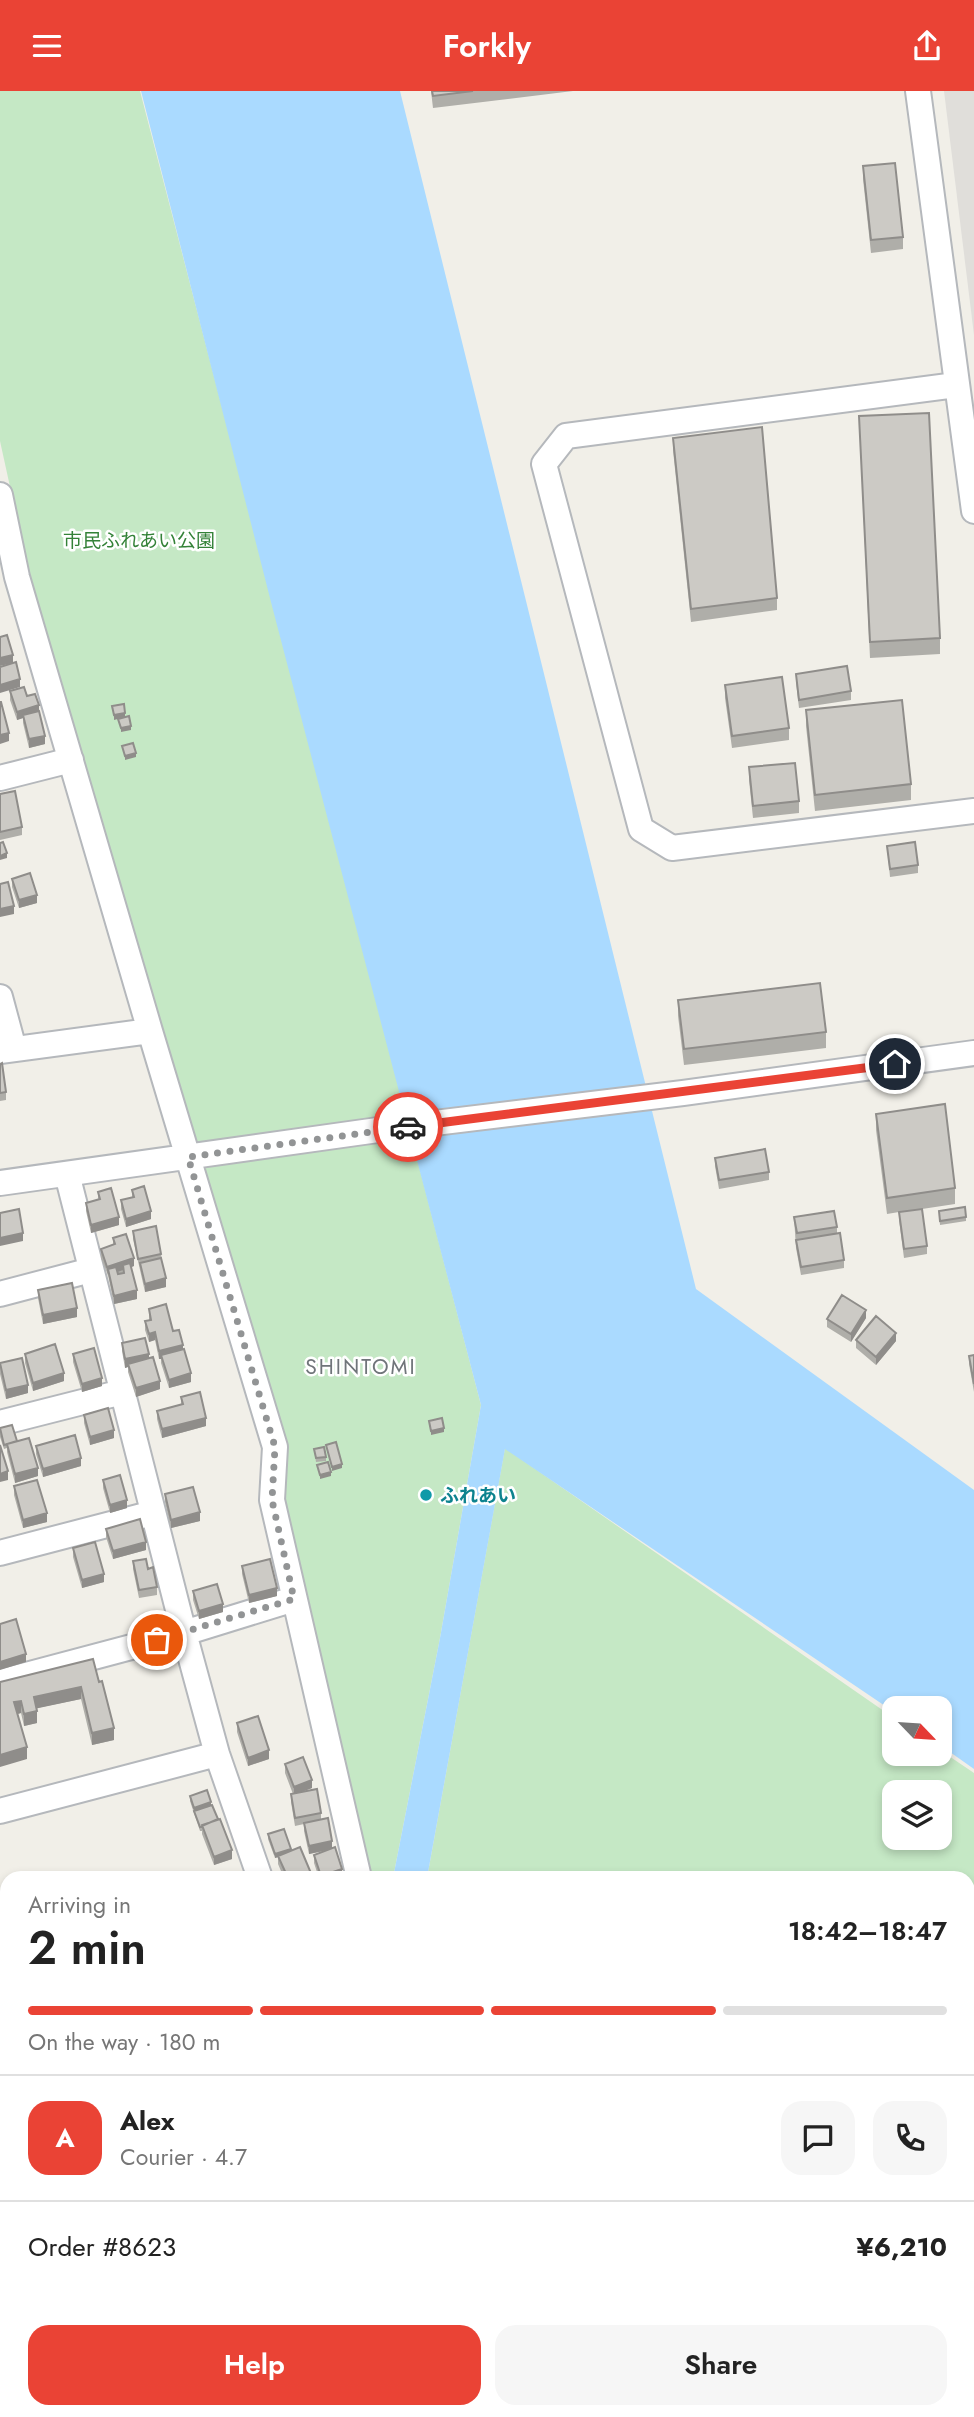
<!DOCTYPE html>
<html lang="en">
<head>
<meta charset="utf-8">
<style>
	:root { --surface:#fff; --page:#f6f6f6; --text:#222; --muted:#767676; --line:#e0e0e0; --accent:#ea4335 }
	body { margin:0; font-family:Jost,"Noto Sans JP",sans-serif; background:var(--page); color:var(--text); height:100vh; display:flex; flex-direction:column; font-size:26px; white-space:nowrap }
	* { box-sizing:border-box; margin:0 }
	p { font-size:23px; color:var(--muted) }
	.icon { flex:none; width:38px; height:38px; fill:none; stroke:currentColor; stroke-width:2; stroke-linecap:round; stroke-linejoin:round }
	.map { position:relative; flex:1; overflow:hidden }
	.panel { position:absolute; left:0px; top:1780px; width:975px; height:548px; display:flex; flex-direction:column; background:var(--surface); border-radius:21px 21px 0 0; box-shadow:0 4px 10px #0003 }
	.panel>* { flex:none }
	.needle { width:46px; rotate:115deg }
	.tools { position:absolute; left:882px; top:1605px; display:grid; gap:14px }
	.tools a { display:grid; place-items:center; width:70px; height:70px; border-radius:14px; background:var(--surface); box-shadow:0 4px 10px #0003; font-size:35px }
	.pin { position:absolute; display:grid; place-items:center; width:60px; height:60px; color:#fff; margin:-30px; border:4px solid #fff; border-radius:50%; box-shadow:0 2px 7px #0007 }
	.courier { position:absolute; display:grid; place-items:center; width:70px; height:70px; margin:-35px; border:5px solid #ea4335; border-radius:50%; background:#fff; color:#222; box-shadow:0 2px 9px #0007 }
	.head em { font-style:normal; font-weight:600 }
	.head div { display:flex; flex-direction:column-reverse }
	.head { display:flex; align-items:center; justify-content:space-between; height:119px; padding:0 28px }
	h1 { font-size:46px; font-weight:600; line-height:52px }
	.bar { display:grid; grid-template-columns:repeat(4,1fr); gap:10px 7px; align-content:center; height:84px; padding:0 28px }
	.bar i { height:9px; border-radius:5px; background:var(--line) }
	.bar .active { background:var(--accent) }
	.bar p { grid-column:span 4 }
	.line { display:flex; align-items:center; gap:18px; padding:0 28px; border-top:2px solid var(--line) }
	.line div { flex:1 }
	.round { display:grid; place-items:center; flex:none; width:74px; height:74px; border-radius:21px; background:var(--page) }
	.button { display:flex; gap:14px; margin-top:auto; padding:14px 28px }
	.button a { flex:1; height:80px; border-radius:21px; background:var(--accent); color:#fff; font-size:28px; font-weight:600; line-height:80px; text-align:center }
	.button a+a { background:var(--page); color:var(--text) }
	header { display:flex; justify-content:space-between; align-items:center; height:91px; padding:0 28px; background:var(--accent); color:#fff; font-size:32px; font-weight:600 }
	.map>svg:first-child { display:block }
	.industrial { fill:#e0deda }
	.green { fill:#c5e8c5; fill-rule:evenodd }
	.water { fill:#aadaff }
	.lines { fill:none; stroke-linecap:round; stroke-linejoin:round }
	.minor-casing { stroke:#b5b8bc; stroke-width:28 }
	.minor { stroke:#fff; stroke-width:24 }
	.wall { fill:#afaea9 }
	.shaded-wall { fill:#8f8d8a }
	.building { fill:#cccac5; stroke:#8f8d8a; stroke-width:2 }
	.done { stroke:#929495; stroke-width:7; stroke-dasharray:0 12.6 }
	.route { stroke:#ea4335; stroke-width:9 }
	.culture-dot { fill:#0f9aa8; stroke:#fff; stroke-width:2.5 }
	.labels { text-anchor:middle; stroke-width:5; stroke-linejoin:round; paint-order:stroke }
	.park-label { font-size:19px; fill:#348238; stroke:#fff }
	.culture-label { font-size:19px; font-weight:bold; fill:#0d838f; stroke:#fff; text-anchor:start }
	.neighbourhood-label { font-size:21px; letter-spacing:2px; fill:#70757a; stroke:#fff }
</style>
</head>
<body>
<header><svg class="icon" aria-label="menu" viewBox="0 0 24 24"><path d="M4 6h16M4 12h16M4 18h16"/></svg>Forkly<svg class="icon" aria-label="share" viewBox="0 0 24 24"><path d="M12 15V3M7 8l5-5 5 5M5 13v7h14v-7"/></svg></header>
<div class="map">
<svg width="974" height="2326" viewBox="0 0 974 2326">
	<rect width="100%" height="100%" fill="#f1efe8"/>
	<path class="industrial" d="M944,0h30v244z"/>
	<path class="green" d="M0,0h140l341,1314 -41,233 -47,240h-26l-90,-379 2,-52 -251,-878 -28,-128z
		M505,1357l389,270v35h46v-3l34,23v644h-450l-2,-5 446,-1v-533h-541zM894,1701h46v45h-46z"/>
	<path class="water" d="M141,0h259l296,1198 278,201v279l-34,-24v-37h-46v4l-389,-263 -78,429h-34l47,-240 41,-233 -209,-799z
		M487,2321h35l2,5h-34z"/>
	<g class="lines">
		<defs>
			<path id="minor" d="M918,0l56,420
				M956,294l-390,51 -22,28 97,365 31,19 302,-37
				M0,404l17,82 133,454 125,416 -3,53 87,378
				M0,687l71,-18
				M0,906l14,52
				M0,960l150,-20
				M67,1083l117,459 33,121 43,124
				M0,1092l385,-54 298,-36 291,-40
				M0,1203l91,-24
				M0,1332l122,-31
				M0,1462l153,-40
				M0,1591l184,-49 110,-34
				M0,1720l217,-57
				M0,1852l7,-2
				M0,1978l7,-1
				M0,2071l7,8
				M0,2254l7,7
				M67,2320l5,6
				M187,2320l2,6
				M470,2320l3,6
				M424,2326l14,-6"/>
		</defs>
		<use href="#minor" class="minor-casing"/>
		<use href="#minor" class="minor"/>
	</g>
	<path class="wall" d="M431,0h142l-140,17z
		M863,75l40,71v12l-32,4 -8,-74z
		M859,325l81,222v16l-70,4z
		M673,347l104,160v12l-86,12 -18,-172z
		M796,583l55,17v9l-52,8 -3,-26z
		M725,594l64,43v12l-57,8 -7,-50z
		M10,600l17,5 12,15 6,33 -16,4 -6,-25v-5l-6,2 -7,-20z
		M806,619l105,74v16l-96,11 -9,-85z
		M749,676l50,34v12l-46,5 -4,-38z
		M0,703l22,33v8l-22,5z
		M887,755l31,19v8l-28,4z
		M12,788l25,24 -18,5 -7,-21z
		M678,909l148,32v16l-142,17 -6,-49z
		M0,973l6,28v8l-6,1z
		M876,1023l79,74v16l-33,5 5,37v8l-23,4 -5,-38v-8l-12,2 -11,-84z
		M715,1067l54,14v8l-50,9 -4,-23z
		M132,1099l19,29 -25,8 -5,-18v-9l11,-3z
		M98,1101l21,33 -28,8 -5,-22v-8l12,-3z
		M939,1120l27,6v4l-26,4z
		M794,1126l43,10v6l7,27v8l-43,7 -5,-27z
		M133,1140l28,23 5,33 -21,5 -12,-53z
		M113,1147l21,28 -3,1 6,32 -23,5 -6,-29 -7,-17v-9l12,-4z
		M38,1199l39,27 -34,7 -5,-26z
		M149,1218l24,22 10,18 8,33 -22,6 -8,-25v-4h-2l-4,-19 -6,2 -4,-12v-9l4,-1z
		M866,1227l-15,24 -24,-15v-8z
		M856,1249l40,1 -20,24 -20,-17z
		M122,1252l27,15 11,31 -24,8 -8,-25v-5l-3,1 -3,-17z
		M25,1263l39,27 -31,10 -8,-28z
		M73,1263l29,32 -20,6 -9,-30z
		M974,1264v37l-5,-28v-8z
		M0,1272l28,30 -22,6 -6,-25z
		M181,1306l25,29 -44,12 -5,-19v-8l24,-6z
		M84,1324l30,23 -24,7 -6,-22z
		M0,1337l17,13 21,35 -23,7 -8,-31v-4l-3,1 -4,-12z
		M36,1355l45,20 -38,11 -7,-23z
		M314,1358l12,8v4l-10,1z
		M103,1389l24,28 -17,5 -7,-25z
		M14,1395l33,36 -24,6 -9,-33z
		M165,1403l35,27 -29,7 -6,-26z
		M106,1438l40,21 -33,9 -7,-22z
		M73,1457l31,34 -22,6 -9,-31z
		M133,1470l15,8 9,18v8l-18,3 -6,-29z
		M242,1475l35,30 -28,7 -7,-29z
		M193,1500l30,21 -24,7 -6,-19z
		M93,1568l21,81 -22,5 -11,-46 -44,9v15l-13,3 -3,-13 -4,1 10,45 -27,-77z
		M237,1632l32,36 -21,7 -11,-34z
		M285,1673l27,24 -11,4 20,21v6l21,58 -2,1h-21l-5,-15v-8l10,-4 -15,3 -5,-23v-7l-9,2 -4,-24v-8h2l-8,-21z
		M190,1705l21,9 21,54 -18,6 -12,-31v-3h-2l-10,-30z
		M268,1743l23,17 22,27h-29l-6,-14v-7l-3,1 -7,-19z
		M0,2184l7,6v15l-2,3 -5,-5z
		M99,2320h20l-4,6h-10z"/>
	<path class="shaded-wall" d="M13,564v8l-13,3v-8z
		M20,588v8l-20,6v-8z
		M39,614v8l-16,2v3l-6,2v-8z
		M125,622v4l-11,3v-5z
		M131,635v4l-10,2v-4z
		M9,642v8l-9,3v-9z
		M45,645v8l-16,4v-9z
		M136,662v4l-11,3v-4z
		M7,762v5l-7,2v-4z
		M37,804v8l-18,5v-8z
		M14,815v8l-14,3v-8z
		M151,1120v8l-25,8v-8z
		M119,1126v8l-28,8v-8z
		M23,1142v8l-23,5v-8z
		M134,1167v8l-10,4 -1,-5v5l-14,5 -1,-6 -1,7v-9z
		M166,1187v9l-21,5v-8z
		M137,1199v9l-23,5v-8z
		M77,1217v9l-34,7v-9z
		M866,1219v8l-15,24v-8z
		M155,1241v8l-6,2v-8z
		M896,1242v8l-20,24v-8z
		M183,1254v8l-22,2v4h-2v-8z
		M149,1263v8l-21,2v3l-3,1v-9z
		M64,1282v8l-31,10v-8z
		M191,1282v9l-22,6v-8z
		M102,1287v8l-20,6v-8z
		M160,1290v8l-24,8v-9z
		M28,1294v8l-22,6v-9z
		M206,1327v8l-44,12v-9z
		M444,1337v4l-13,3v-4z
		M114,1339v8l-24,7v-8z
		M81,1367v8l-38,11v-8z
		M342,1373v4l-10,3v-4z
		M38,1377v8l-23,7v-9z
		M8,1380v9l-8,2v-8z
		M331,1381v4l-11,3v-4z
		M127,1409v8l-17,5v-8z
		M200,1421v9l-29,7v-8z
		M47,1422v9l-24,6v-8z
		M146,1451v8l-33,9v-8z
		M104,1483v8l-22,6v-8z
		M277,1497v8l-28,7v-8z
		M223,1513v8l-24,7v-8z
		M26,1563v8l-26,8v-8z
		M81,1596v12l-47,10v-12z
		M21,1610v12l-7,2v-13z
		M37,1620v12l-13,3v-12z
		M114,1637v12l-22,5v-12z
		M27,1656v12l-27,8v-12z
		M269,1659v9l-21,7v-8z
		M312,1689v8l-18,7v-8z
		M211,1711v4l-17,6v-4z
		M332,1750v8l-23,5v-8z
		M291,1758v4l-16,5v-4z
		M232,1759v9l-18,6v-8z
		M342,1778v8l-21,1v-2z
		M7,1888v13l-7,1v-12z
		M7,2029v8l-7,3v-9z
		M3,2160v8l-3,3v-8z
		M112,2320h7l-4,6h-4v-4z"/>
	<path class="building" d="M432,0h41l-40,5z
		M895,72l8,74 -32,3 -8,-74z
		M929,322l11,225 -70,4 -11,-226z
		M762,336l15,171 -86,11 -18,-171z
		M7,544l6,20 -13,3v-21z
		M16,571l4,17 -20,6v-18z
		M847,575l4,25 -52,9 -3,-26z
		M782,586l7,51 -57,8 -7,-51z
		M24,596l3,9 8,-2 4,11 -22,7 -7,-21z
		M902,609l9,84 -96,11 -9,-85z
		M0,611h1l8,31 -9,2z
		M124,613l1,9 -11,2 -2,-9z
		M39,620l6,25 -16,3 -6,-24z
		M129,625l2,10 -10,2 -3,-9z
		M133,652l3,10 -11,3 -3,-10z
		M795,672l4,38 -46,5 -4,-39z
		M15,700l7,36 -22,5v-38z
		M3,751l4,11 -7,3v-13z
		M915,751l3,23 -28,4 -3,-23z
		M30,782l7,22 -18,5 -7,-21z
		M8,791l6,24 -14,3v-25z
		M820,892l6,49 -142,17 -6,-49z
		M2,972l4,29 -6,1v-29z
		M945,1013l10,84 -68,10 -11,-84z
		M765,1058l4,23 -50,8 -4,-22z
		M144,1095l7,25 -25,8 -5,-19 13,-3 -2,-7z
		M111,1097l8,29 -28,8 -5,-22 14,-4 -2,-7z
		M965,1116l1,10 -26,4 -1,-10z
		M19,1118l4,24 -23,5v-25z
		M922,1118l5,37 -23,3 -5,-37z
		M834,1120l3,16 -40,6 -3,-16z
		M156,1135l5,28 -23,5 -5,-28z
		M840,1142l4,27 -43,7 -5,-27z
		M126,1143l8,24 -27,9 -6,-18 14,-5 -2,-6z
		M161,1167l5,20 -21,6 -5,-21z
		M130,1172l7,27 -23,6 -6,-27 8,-2 2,7 6,-1 -1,-8z
		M72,1192l5,25 -34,7 -5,-25z
		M842,1204l24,15 -15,24 -24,-15z
		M166,1213l7,27 6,-1 4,15 -24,6 -4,-19 -6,2 -4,-13 6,-1 -2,-11z
		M876,1225l20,17 -20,24 -20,-17z
		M145,1247l4,16 -24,5 -3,-16z
		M55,1253l9,29 -31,10 -8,-29z
		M94,1257l8,30 -20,6 -9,-30z
		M184,1258l7,24 -22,7 -8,-25z
		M974,1264v29l-5,-28z
		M153,1266l7,24 -24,7 -8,-24z
		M22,1267l6,27 -22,5 -6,-27z
		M200,1301l6,26 -44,11 -5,-18 26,-7 -2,-7z
		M108,1317l6,22 -24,7 -6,-22z
		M442,1327l2,10 -13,3 -2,-10z
		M12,1334l5,16 -13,4 -4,-17z
		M75,1344l6,23 -38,11 -7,-23z
		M29,1347l9,30 -23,6 -8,-30z
		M336,1351l6,22 -10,3 -6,-22z
		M0,1354l8,26 -8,3z
		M324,1356l2,10 -10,1 -2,-9z
		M328,1371l3,10 -11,3 -3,-10z
		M120,1384l7,25 -17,5 -7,-25z
		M37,1389l10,33 -24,7 -9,-34z
		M193,1396l7,25 -29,8 -6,-26z
		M140,1428l6,23 -33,9 -7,-22z
		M95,1451l9,32 -22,6 -9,-32z
		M146,1468l2,10 5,-2 4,20 -18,3 -6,-29z
		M270,1468l7,29 -28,7 -7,-29z
		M217,1493l6,20 -24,7 -6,-20z
		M16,1528l10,35 -26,8v-38z
		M93,1568l6,23 3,-1 12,47 -22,5 -11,-46 -47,10 3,14 -13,3 -3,-13 -7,1 13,45 -27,8v-73z
		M258,1625l11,34 -21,8 -11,-35z
		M303,1666l9,23 -18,7 -9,-23z
		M317,1698l4,24 -26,5 -4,-24z
		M207,1699l4,12 -17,6 -4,-12z
		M212,1714l6,14 -18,8 -6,-16z
		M328,1727l4,23 -23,5 -5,-23z
		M220,1728l12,31 -18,7 -12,-32z
		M284,1738l7,20 -16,5 -7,-20z
		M300,1756l13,31h-25l-10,-22z
		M335,1756l7,22 -21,7 -7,-21z
		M7,1862v26l-7,2v-26z
		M0,2009l7,20 -7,2z
		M0,2184l7,6v11l-2,2 -5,-4z
		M234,2320h18l1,6h-24l6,-1z
		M267,2320h50l2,6h-50z
		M452,2322l1,4h-10z"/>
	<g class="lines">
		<path class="done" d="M157,1549l137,-41 -22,-99 3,-53 -87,-290 220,-30"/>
		<path class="route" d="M408,1036l487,-63"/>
	</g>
	<circle class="culture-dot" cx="426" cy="1404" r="7"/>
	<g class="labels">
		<g class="park-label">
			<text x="139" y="456">市民ふれあい公園</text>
		</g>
		<g class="culture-label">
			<text x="440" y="1411">ふれあい</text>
		</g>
		<g class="neighbourhood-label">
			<text x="361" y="1283">SHINTOMI</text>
		</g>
	</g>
</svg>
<div class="tools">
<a><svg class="needle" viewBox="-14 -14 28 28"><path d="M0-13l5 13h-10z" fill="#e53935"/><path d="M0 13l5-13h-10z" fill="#767676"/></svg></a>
<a><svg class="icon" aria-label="layers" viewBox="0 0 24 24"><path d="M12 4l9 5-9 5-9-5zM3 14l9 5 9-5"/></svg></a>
</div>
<div class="pin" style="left:157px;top:1549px;background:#ea580c"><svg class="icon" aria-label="bag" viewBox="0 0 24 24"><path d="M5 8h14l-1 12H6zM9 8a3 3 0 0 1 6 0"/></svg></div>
<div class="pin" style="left:895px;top:973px;background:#1f2937"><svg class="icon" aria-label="home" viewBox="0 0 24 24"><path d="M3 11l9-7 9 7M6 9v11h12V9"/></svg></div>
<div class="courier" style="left:408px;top:1036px"><svg class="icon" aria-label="car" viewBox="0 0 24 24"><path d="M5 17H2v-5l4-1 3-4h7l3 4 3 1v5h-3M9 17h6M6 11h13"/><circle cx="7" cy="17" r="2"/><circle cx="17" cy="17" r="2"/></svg></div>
<section class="panel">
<div class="head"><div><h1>2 min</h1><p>Arriving in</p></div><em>18:42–18:47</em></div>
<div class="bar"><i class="active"></i><i class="active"></i><i class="active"></i><i></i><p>On the way · 180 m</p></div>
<div class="line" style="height:126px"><b class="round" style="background:var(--accent);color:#fff">A</b><div><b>Alex</b><p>Courier · 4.7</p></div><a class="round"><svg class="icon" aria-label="chat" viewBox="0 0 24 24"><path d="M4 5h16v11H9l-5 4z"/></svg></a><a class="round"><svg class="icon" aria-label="phone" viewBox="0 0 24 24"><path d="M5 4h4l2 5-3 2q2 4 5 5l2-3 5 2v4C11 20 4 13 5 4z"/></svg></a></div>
<div class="line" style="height:91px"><div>Order #8623</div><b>¥6,210</b></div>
<div class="button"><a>Help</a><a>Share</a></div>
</section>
</div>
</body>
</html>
